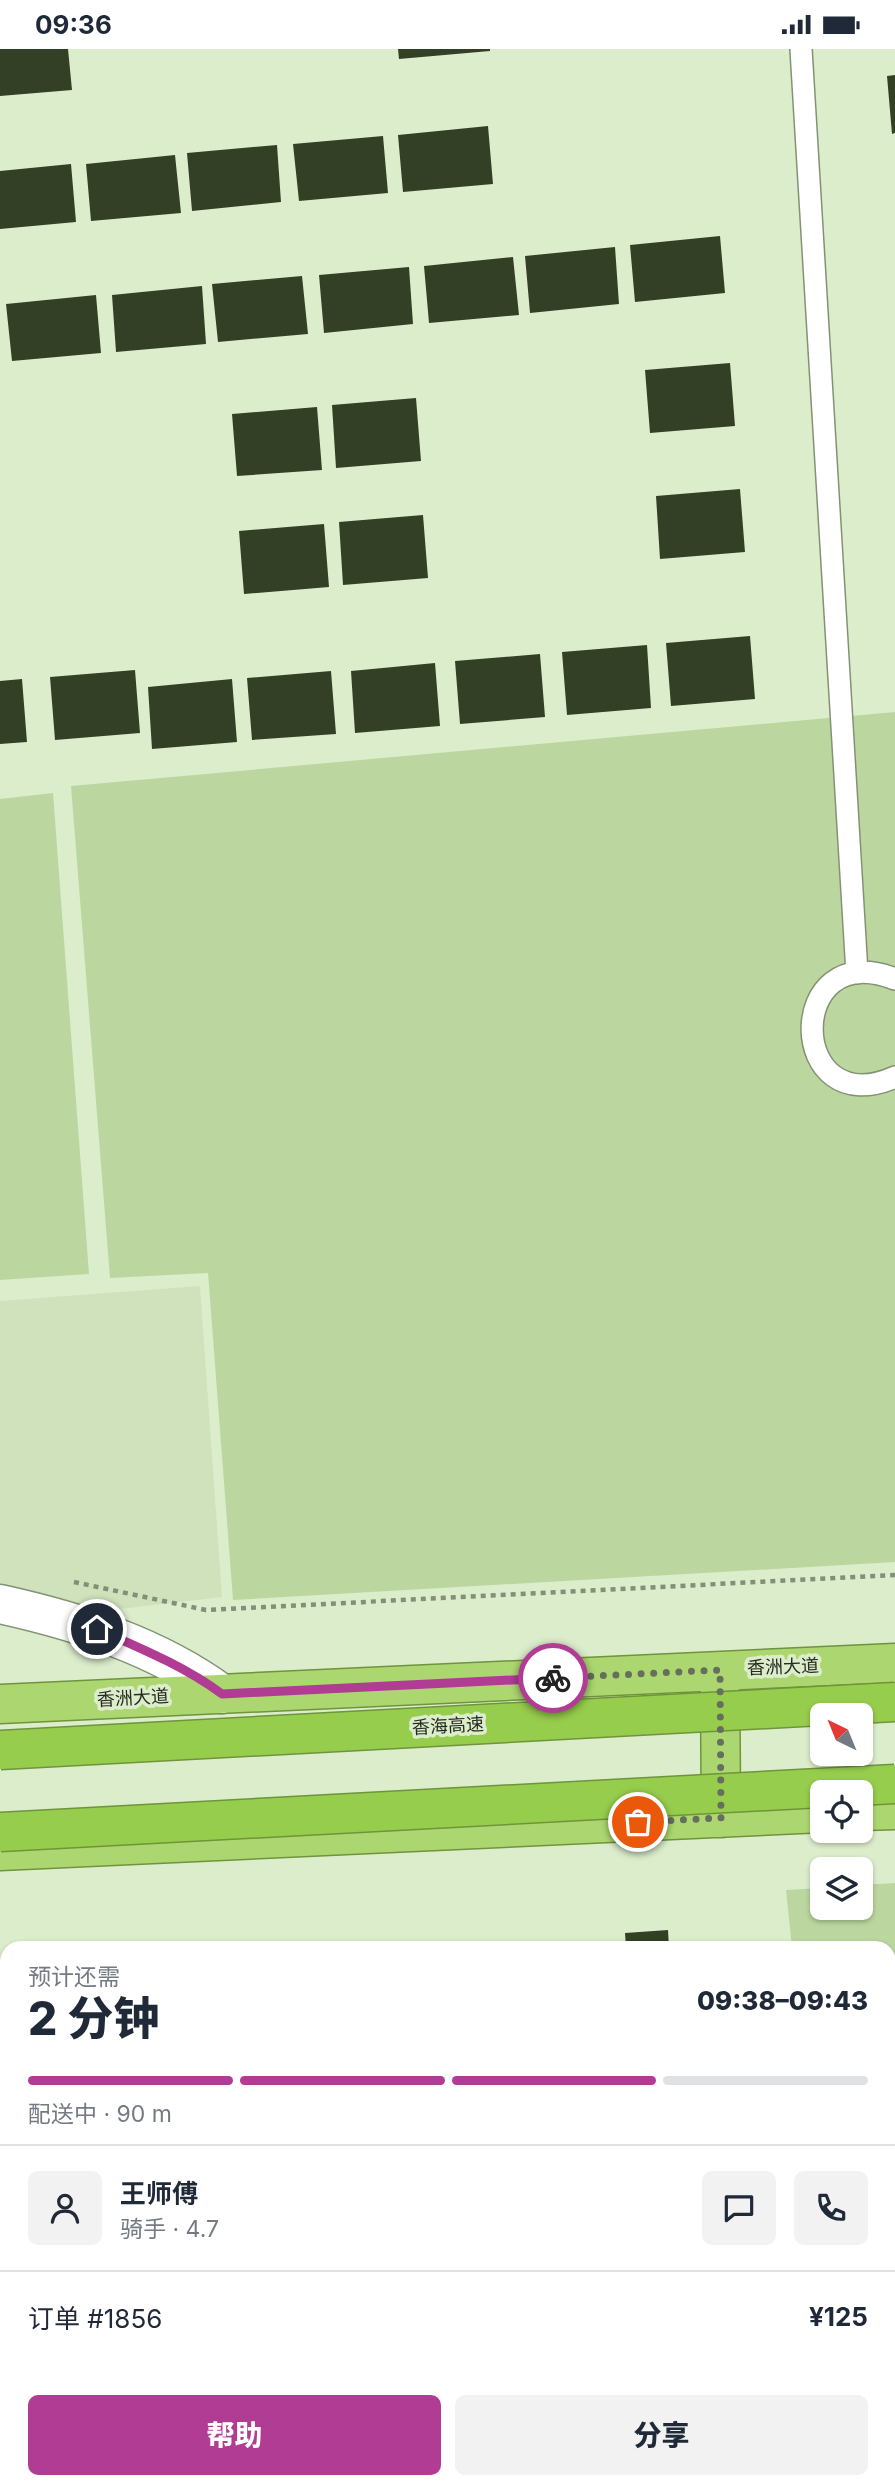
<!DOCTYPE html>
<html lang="zh">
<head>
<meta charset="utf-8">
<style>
	:root { --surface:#fff; --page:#f2f2f3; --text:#1f2937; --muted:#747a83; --line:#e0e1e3; --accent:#b13c94 }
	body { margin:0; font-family:Inter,"Noto Sans SC",sans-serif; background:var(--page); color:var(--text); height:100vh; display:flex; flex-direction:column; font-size:26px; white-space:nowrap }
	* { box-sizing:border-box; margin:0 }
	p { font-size:23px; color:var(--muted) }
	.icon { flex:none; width:38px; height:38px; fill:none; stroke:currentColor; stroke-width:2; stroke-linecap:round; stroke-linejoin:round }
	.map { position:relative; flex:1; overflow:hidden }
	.drawer { position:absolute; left:0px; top:1892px; width:896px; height:548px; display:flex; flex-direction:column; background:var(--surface); border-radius:21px 21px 0 0; box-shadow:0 2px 5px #0004 }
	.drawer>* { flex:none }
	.needle { width:46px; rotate:317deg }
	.controls { position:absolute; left:810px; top:1654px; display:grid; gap:14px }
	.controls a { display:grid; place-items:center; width:63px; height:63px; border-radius:10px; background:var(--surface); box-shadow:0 2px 5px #0004; font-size:35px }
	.pin { position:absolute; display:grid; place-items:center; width:60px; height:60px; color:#fff; margin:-30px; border:4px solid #fff; border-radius:50%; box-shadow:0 2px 7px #0007 }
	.courier { position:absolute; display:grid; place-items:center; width:70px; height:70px; margin:-35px; border:5px solid #b13c94; border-radius:50%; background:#fff; color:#222; box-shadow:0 2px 9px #0007 }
	.overview em { font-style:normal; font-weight:800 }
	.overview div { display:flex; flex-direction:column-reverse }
	.overview { display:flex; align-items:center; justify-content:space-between; height:119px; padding:0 28px }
	h1 { font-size:46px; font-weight:800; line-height:52px }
	.bar { display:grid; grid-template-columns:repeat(4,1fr); gap:10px 7px; align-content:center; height:84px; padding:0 28px }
	.bar i { height:9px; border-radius:5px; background:var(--line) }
	.bar .active { background:var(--accent) }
	.bar p { grid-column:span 4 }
	.line { display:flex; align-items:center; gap:18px; padding:0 28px; border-top:2px solid var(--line) }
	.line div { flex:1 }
	.round { display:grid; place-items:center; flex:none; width:74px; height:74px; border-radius:10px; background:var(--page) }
	.action { display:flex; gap:14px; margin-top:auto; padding:14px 28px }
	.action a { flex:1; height:80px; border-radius:10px; background:var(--accent); color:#fff; font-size:28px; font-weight:800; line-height:80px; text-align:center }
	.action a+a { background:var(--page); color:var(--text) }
	.status { display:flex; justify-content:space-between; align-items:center; height:49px; padding:0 35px; background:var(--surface); direction:ltr }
	.status svg { height:19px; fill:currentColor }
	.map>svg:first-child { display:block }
	.built { fill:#cfe2bc }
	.green { fill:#bbd79f }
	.building { fill:#344026 }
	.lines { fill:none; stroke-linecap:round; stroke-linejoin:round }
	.service-casing { stroke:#839274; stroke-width:24 }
	.tertiary-casing { stroke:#839274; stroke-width:41 }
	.trunk-casing { stroke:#6f943c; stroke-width:41 }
	.path { stroke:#838f78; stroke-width:4.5; stroke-dasharray:5 5; stroke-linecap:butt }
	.service { stroke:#fff; stroke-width:21 }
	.tertiary { stroke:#fff; stroke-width:38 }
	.trunk { stroke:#acd770; stroke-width:38 }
	.motorway-bridge-casing { stroke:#6f943c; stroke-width:41; stroke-linecap:butt }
	.motorway-bridge { stroke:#97cd4c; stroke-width:38 }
	.done { stroke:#656f5c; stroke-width:7; stroke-dasharray:0 12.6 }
	.route { stroke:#b13c94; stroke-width:9 }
	.labels { text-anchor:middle; stroke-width:7; stroke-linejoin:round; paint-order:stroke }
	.street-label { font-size:18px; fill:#252b1f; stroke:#dcedcc }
</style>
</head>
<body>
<div class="status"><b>09:36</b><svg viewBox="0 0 49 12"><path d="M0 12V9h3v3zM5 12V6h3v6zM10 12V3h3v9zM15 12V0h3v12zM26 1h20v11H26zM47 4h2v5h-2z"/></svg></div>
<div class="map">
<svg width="895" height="2438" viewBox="0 0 895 2438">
	<rect width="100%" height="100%" fill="#dcedcc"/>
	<path class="built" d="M200,1237l22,311 -222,26v-322z
		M889,2358h6v80h-324v-5l318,-1z"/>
	<path class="green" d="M895,663v850l-662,38 -25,-327 -98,5 -39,-492z
		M53,744l36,481 -89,6v-481z
		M895,1834v524h-6v-459h-97l-6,-58 36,-2v19h39v-22z"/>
	<path class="building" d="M0,0h68l4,41 -72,6z
		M398,0h92v2l-91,8z
		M895,26v58l-3,1 -5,-58z
		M488,77l5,58 -90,8 -5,-57z
		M383,87l5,57 -89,8 -6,-57z
		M277,96l4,57 -89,9 -5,-58z
		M175,106l6,58 -90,8 -5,-57z
		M71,115l5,58 -76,7v-58z
		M720,187l5,57 -90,9 -5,-57z
		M615,198l4,57 -89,9 -5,-57z
		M513,208l6,58 -90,8 -5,-57z
		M409,218l4,57 -89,9 -5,-58z
		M302,227l6,58 -90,8 -6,-58z
		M202,237l4,58 -90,8 -4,-57z
		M96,246l5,58 -89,8 -6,-57z
		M730,314l5,63 -85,7 -5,-63z
		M416,349l5,63 -85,7 -4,-63z
		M317,358l5,63 -85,6 -5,-62z
		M740,440l5,63 -85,7 -4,-63z
		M423,466l5,63 -85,7 -4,-63z
		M324,475l5,63 -85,7 -5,-63z
		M750,587l5,63 -84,7 -5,-63z
		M647,596l4,63 -84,7 -5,-63z
		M540,605l5,63 -85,7 -5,-63z
		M435,614l5,63 -85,7 -4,-62z
		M135,621l5,63 -85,7 -5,-63z
		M331,622l5,63 -84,6 -5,-62z
		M22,630l5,63 -27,2v-63z
		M232,630l5,63 -85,7 -4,-62z
		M668,1881l1,18h-43l-1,-15z
		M231,2432h92v6h-92z"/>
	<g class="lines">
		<defs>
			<path id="service" d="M801,0l56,924
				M895,930c-112,-44 -109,146 0,98"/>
			<path id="tertiary" d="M0,1555c77,17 157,42 222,90"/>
			<path id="trunk" d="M720,1628l1,141
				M0,1655l895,-41
				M861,1762l34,-1
				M0,1802l822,-38"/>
		</defs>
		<use href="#service" class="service-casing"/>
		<use href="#tertiary" class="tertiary-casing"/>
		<use href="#trunk" class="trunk-casing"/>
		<path class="path" d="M74,1533l132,28 689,-35"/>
		<use href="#service" class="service"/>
		<use href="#tertiary" class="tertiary"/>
		<use href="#trunk" class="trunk"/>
		<defs>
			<path id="motorway-bridge" d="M0,1701l895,-48
				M0,1783l895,-48"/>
		</defs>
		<use href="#motorway-bridge" class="motorway-bridge-casing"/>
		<use href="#motorway-bridge" class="motorway-bridge"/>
	</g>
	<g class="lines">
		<path class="done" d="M553,1629l167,-8 1,148 -83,4"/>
		<path class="route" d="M97,1580c43,19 87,37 125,65l331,-16"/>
	</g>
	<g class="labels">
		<g class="street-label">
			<text transform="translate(783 1618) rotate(-2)" y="6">香洲大道</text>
			<text transform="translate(133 1649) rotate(-3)" y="6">香洲大道</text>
			<text transform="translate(448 1677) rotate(-3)" y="6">香海高速</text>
		</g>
	</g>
</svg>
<div class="controls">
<a><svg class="needle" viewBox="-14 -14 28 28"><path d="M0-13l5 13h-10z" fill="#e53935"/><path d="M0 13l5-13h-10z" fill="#747a83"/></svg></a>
<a><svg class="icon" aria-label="locate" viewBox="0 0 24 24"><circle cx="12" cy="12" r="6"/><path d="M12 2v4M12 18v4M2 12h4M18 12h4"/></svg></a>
<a><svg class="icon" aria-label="layers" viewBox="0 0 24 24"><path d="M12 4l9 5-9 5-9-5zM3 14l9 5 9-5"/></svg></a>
</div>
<div class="pin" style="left:638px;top:1773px;background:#ea580c"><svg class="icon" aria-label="bag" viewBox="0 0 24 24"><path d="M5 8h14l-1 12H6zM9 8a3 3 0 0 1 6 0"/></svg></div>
<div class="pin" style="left:97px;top:1580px;background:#1f2937"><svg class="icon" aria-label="home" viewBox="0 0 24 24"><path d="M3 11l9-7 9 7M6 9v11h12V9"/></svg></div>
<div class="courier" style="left:553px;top:1629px"><svg class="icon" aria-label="bike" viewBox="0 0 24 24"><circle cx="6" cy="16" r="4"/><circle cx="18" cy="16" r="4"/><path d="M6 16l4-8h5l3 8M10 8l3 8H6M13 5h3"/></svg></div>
<section class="drawer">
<div class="overview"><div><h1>2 分钟</h1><p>预计还需</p></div><em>09:38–09:43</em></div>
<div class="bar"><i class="active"></i><i class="active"></i><i class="active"></i><i></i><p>配送中 · 90 m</p></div>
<div class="line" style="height:126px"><a class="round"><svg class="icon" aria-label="person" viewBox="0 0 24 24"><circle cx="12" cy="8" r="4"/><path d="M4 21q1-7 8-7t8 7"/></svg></a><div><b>王师傅</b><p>骑手 · 4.7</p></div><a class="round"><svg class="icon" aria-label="chat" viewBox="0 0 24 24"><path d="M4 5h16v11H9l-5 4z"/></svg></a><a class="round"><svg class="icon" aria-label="phone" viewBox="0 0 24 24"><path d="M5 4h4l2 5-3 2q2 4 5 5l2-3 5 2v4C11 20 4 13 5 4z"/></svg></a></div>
<div class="line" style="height:91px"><div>订单 #1856</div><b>¥125</b></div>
<div class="action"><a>帮助</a><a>分享</a></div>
</section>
</div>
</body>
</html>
